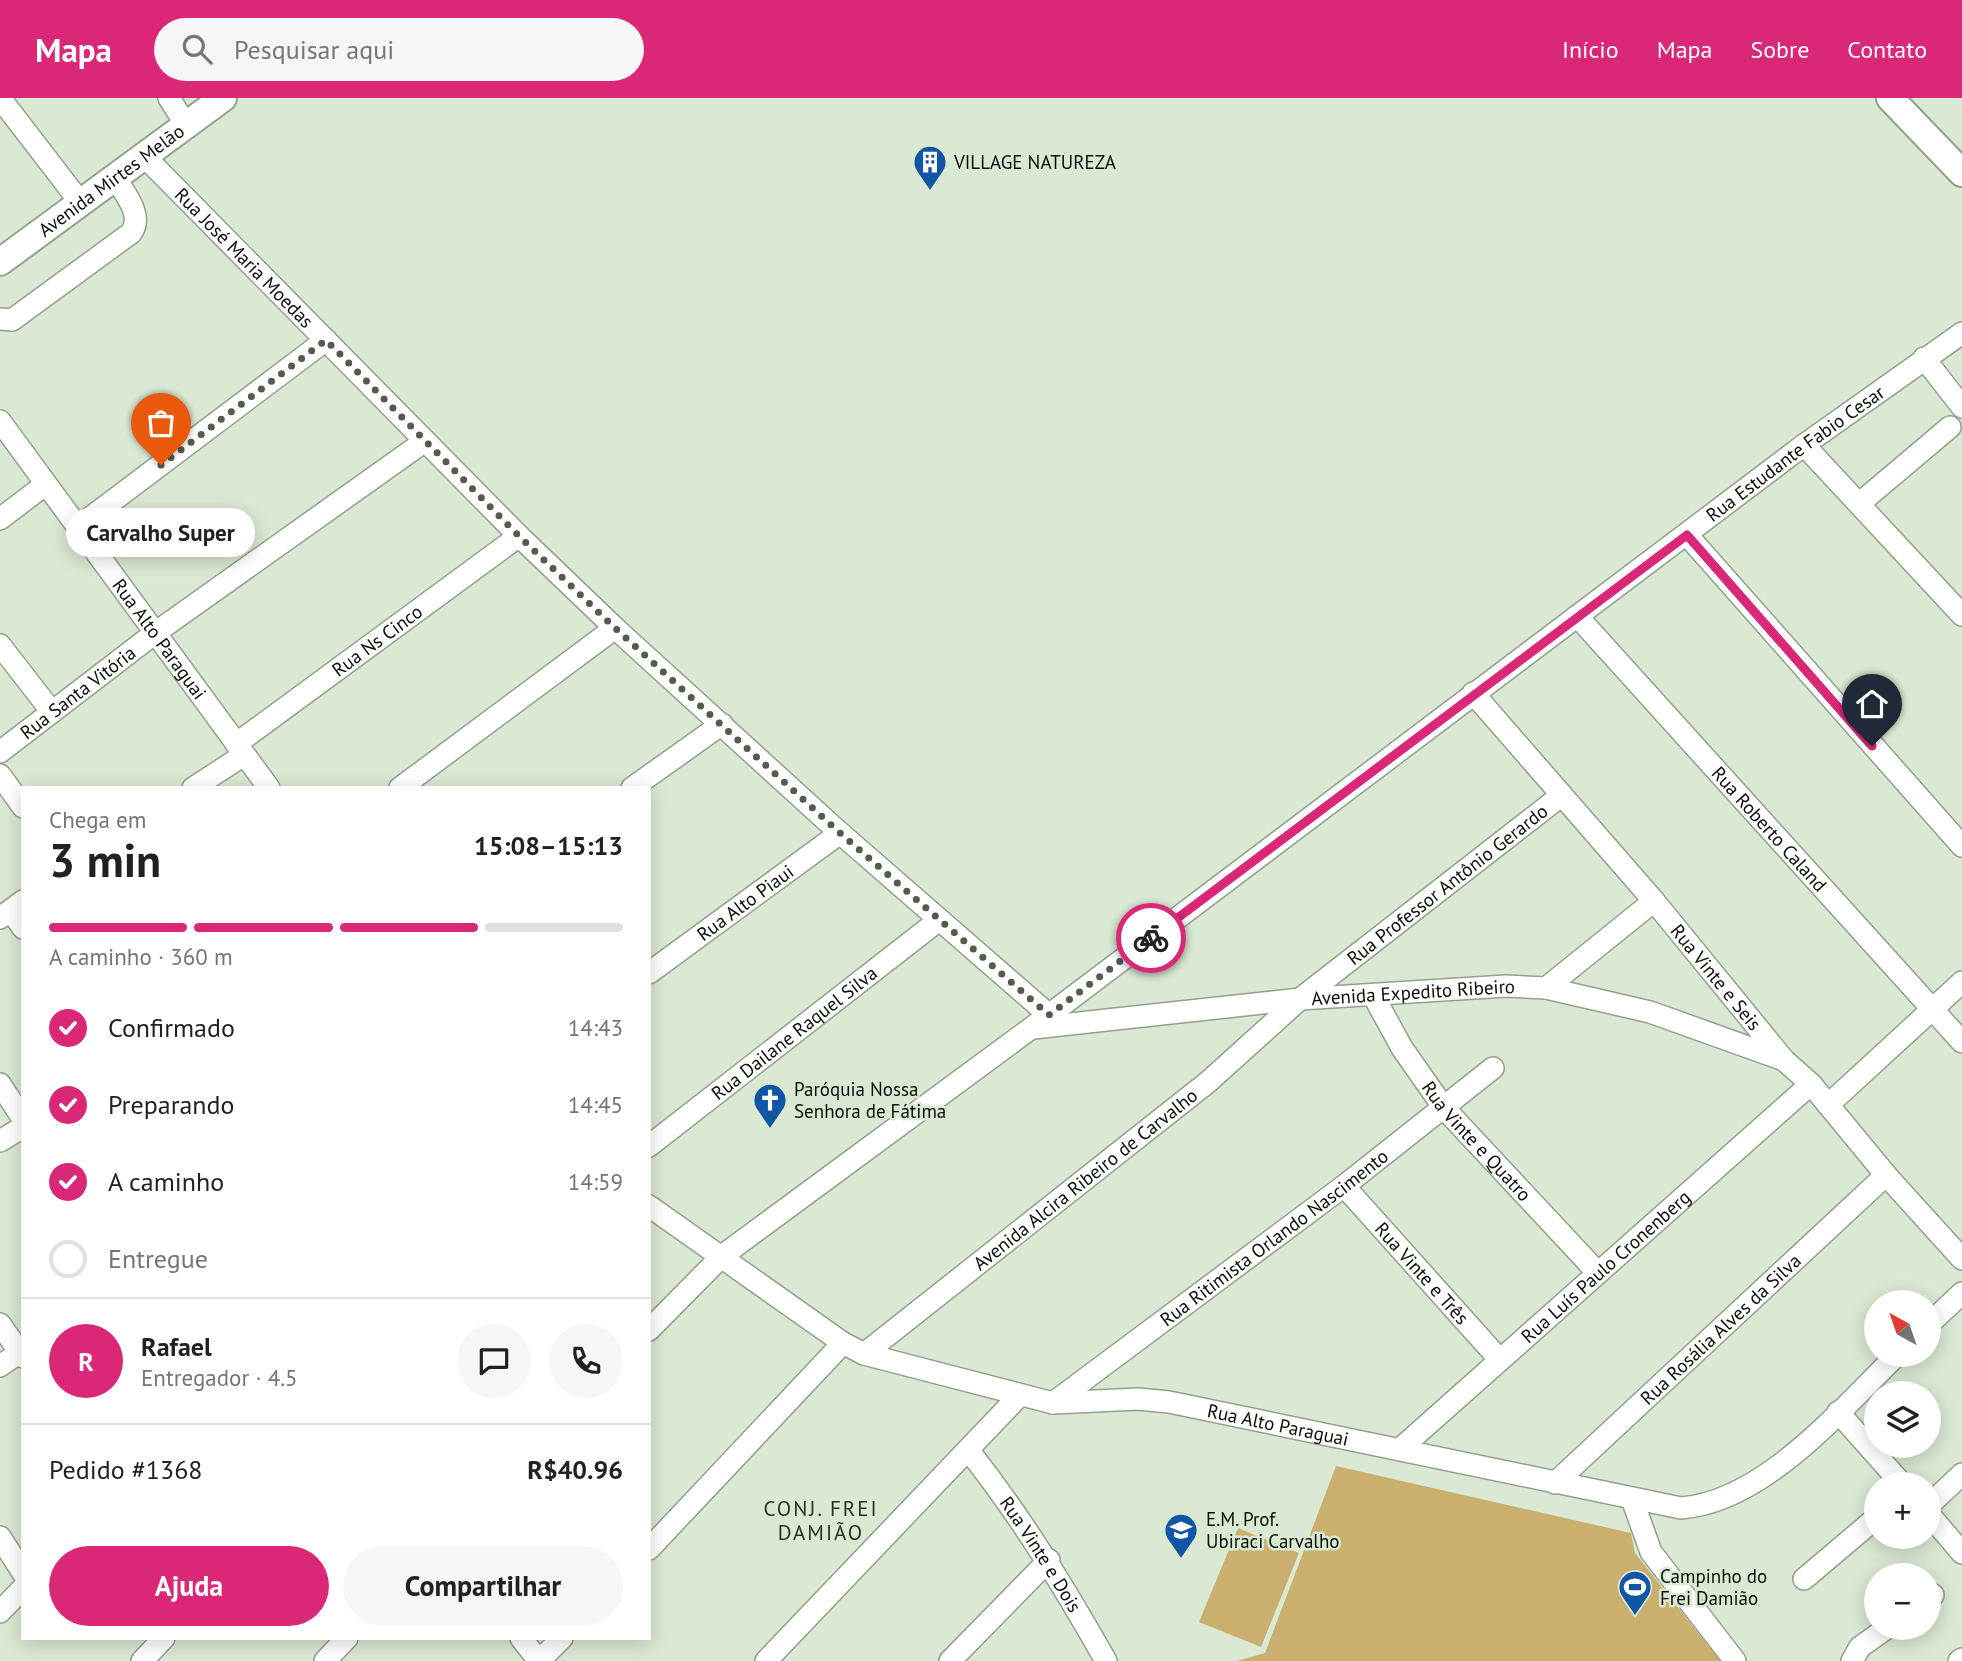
<!DOCTYPE html>
<html lang="pt">
<head>
<meta charset="utf-8">
<style>
	:root { --surface:#fff; --page:#f6f6f6; --text:#202124; --muted:#757577; --line:#e0e0e0; --accent:#db2777 }
	body { margin:0; font-family:"PT Sans",sans-serif; background:var(--page); color:var(--text); height:100vh; display:flex; flex-direction:column; font-size:26px; white-space:nowrap }
	* { box-sizing:border-box; margin:0 }
	p { font-size:23px; color:var(--muted) }
	.icon { flex:none; width:38px; height:38px; fill:none; stroke:currentColor; stroke-width:2; stroke-linecap:round; stroke-linejoin:round }
	.map { position:relative; flex:1; overflow:hidden }
	.details { position:absolute; left:21px; top:688px; width:630px; height:854px; display:flex; flex-direction:column; background:var(--surface); border-radius:0px; box-shadow:0 4px 18px #0003 }
	.details>* { flex:none }
	.needle { width:46px; rotate:320deg }
	.tools { position:absolute; left:1864px; top:1192px; display:grid; gap:14px }
	.tools a { display:grid; place-items:center; width:77px; height:77px; border-radius:50%; background:var(--surface); box-shadow:0 4px 18px #0003; font-size:35px }
	.pin { position:absolute; display:grid; place-items:center; width:60px; height:60px; color:#fff; margin:-72px -30px; border-radius:50% 50% 50% 0; rotate:-45deg; box-shadow:0 0 7px #0007 }
	.pin .icon { rotate:45deg }
	.courier { position:absolute; display:grid; place-items:center; width:70px; height:70px; margin:-35px; border:5px solid #db2777; border-radius:50%; background:#fff; color:#222; box-shadow:0 2px 9px #0007 }
	.bubble { position:absolute; height:49px; border-radius:24px; background:var(--surface); box-shadow:0 4px 18px #0003; font-size:23px; font-weight:800; line-height:49px; text-align:center }
	.summary em { font-style:normal; font-weight:800 }
	.summary div { display:flex; flex-direction:column-reverse }
	.summary { display:flex; align-items:center; justify-content:space-between; height:119px; padding:0 28px }
	h1 { font-size:46px; font-weight:800; line-height:52px }
	.bar { display:grid; grid-template-columns:repeat(4,1fr); gap:10px 7px; align-content:center; height:84px; padding:0 28px }
	.bar i { height:9px; border-radius:5px; background:var(--line) }
	.bar .selected { background:var(--accent) }
	.bar p { grid-column:span 4 }
	.line { display:flex; align-items:center; gap:18px; padding:0 28px; border-top:2px solid var(--line) }
	.line div { flex:1 }
	.round { display:grid; place-items:center; flex:none; width:74px; height:74px; border-radius:37px; background:var(--page) }
	ol { padding:0 28px; list-style:none }
	li { display:flex; align-items:center; gap:21px; height:77px }
	li p { margin-inline-start:auto }
	li .icon { padding:7px; border-radius:50%; background:var(--accent); color:#fff; stroke-width:4 }
	li:last-child { color:var(--muted) }
	li i { width:38px; height:38px; border:4px solid var(--line); border-radius:50% }
	.action { display:flex; gap:14px; margin-top:auto; padding:14px 28px }
	.action a { flex:1; height:80px; border-radius:42px; background:var(--accent); color:#fff; font-size:28px; font-weight:800; line-height:80px; text-align:center }
	.action a+a { background:var(--page); color:var(--text) }
	header { display:flex; align-items:center; gap:42px; box-sizing:border-box; height:98px; padding:0 35px; background:var(--accent); color:#fff }
	header strong { font-size:33px }
	nav { display:flex; gap:38px; margin-inline-start:auto; font-size:24px }
	.search { width:490px; height:63px; background:var(--page); display:flex; align-items:center; gap:18px; box-sizing:border-box; padding:0 24px; border-radius:38px; color:var(--muted); font-size:26px }
	.map>svg:first-child { display:block }
	.green { fill:#caaf6e }
	.lines { fill:none; stroke-linecap:round; stroke-linejoin:round }
	.minor-casing { stroke:#92a08c; stroke-width:24 }
	.major-casing { stroke:#92a08c; stroke-width:30 }
	.minor { stroke:#fff; stroke-width:21 }
	.major { stroke:#fff; stroke-width:26 }
	.done { stroke:#525b4e; stroke-width:7; stroke-dasharray:0 12.6 }
	.route { stroke:#db2777; stroke-width:9 }
	.labels { text-anchor:middle; stroke-width:5; stroke-linejoin:round; paint-order:stroke }
	.poi-label { font-size:19px; fill:#090e07; stroke:#dae9d3; text-anchor:start }
	.street-label { font-size:19px; fill:#090e07; stroke:#dae9d3 }
	.neighbourhood-label { font-size:21px; letter-spacing:2px; fill:#273222; stroke:#dae9d3 }
</style>
</head>
<body>
<header>
<strong>Mapa</strong>
<div class="search"><svg class="icon" aria-label="search" viewBox="0 0 24 24"><circle cx="10" cy="10" r="6"/><path d="M15 15l6 6"/></svg>Pesquisar aqui</div>
<nav><a>Início</a><a>Mapa</a><a>Sobre</a><a>Contato</a></nav>
</header>
<div class="map">
<svg width="1962" height="1563" viewBox="0 0 1962 1563">
	<rect width="100%" height="100%" fill="#dae9d3"/>
	<path class="green" d="M1336,1368l295,67 4,20 85,108h-483l28,-8z
		M1238,1430l61,25 -38,94 -62,-25z"/>
	<g class="lines">
		<defs>
			<g id="minor">
				<path d="M0,0l80,104"/>
				<path d="M169,0l17,27"/>
				<path id="s1" d="M146,60l373,378 96,92 225,205 209,182"/>
				<path d="M0,221l12,1 119,-87c13,-17 -6,-39 -15,-54"/>
				<path d="M1924,260l38,49"/>
				<path id="s2" d="M0,323l269,367"/>
				<path d="M1804,347l158,170"/>
				<path d="M1860,405l90,-76"/>
				<path d="M0,421l46,-35"/>
				<path d="M78,429l248,-187"/>
				<path d="M1687,437l275,311"/>
				<path id="s3" d="M1577,518l385,426"/>
				<path d="M0,547l52,67"/>
				<path id="s4" d="M1473,595l181,208 130,159 27,24 75,91 76,84"/>
				<path id="s5" d="M236,646l283,-208"/>
				<path id="s6" d="M0,654l155,-119 270,-192"/>
				<path d="M0,677l23,32"/>
				<path d="M193,690l51,-33"/>
				<path d="M400,690l215,-160"/>
				<path d="M632,690l90,-64"/>
				<path d="M11,813l12,17"/>
				<path d="M0,820l23,-17"/>
				<path id="s7" d="M649,875l191,-140"/>
				<path d="M1546,890l108,-87"/>
				<path id="s8" d="M1373,897l29,53 42,60 154,165"/>
				<path id="s9" d="M1033,930l267,-29 206,-13 40,2 104,24 134,48"/>
				<path d="M0,986l23,35"/>
				<path d="M1828,1007l134,-123"/>
				<path d="M0,1043l23,-14"/>
				<path id="s10" d="M649,1048l290,-226"/>
				<path id="s11" d="M1344,1088l156,174"/>
				<path id="s12" d="M649,1108l194,137 21,11 189,49 85,-4 31,3 512,106c83,-6 159,-98 217,-154"/>
				<path d="M0,1226l23,33"/>
				<path d="M1928,1227l34,-32"/>
				<path id="s13" d="M649,1232l73,-74 327,-241 755,-570 158,-112"/>
				<path id="s14" d="M864,1256l344,-272 92,-83 262,-204"/>
				<path d="M0,1268l23,-16"/>
				<path id="s15" d="M1053,1305l291,-217 149,-118"/>
				<path d="M1838,1314l64,72"/>
				<path id="s16" d="M1400,1351l411,-365"/>
				<path id="s17" d="M969,1353c53,67 95,136 137,210"/>
				<path id="s18" d="M1555,1385l331,-308"/>
				<path d="M1632,1401l19,53 84,109"/>
				<path d="M1928,1408l34,-32"/>
				<path d="M1928,1415l34,40"/>
				<path d="M0,1439l23,36"/>
				<path d="M649,1451l194,-206"/>
				<path d="M1804,1481l72,-61"/>
				<path d="M1928,1500l5,-3"/>
				<path d="M0,1514l23,-24"/>
				<path d="M521,1540l18,23"/>
				<path d="M142,1563l22,-23"/>
				<path d="M325,1563l22,-23"/>
				<path d="M539,1563l23,-23"/>
				<path d="M766,1563l253,-265"/>
				<path d="M950,1563l99,-101"/>
				<path d="M1852,1563l8,-14 27,-19"/>
				<path d="M1959,1563l3,-2"/>
			</g>
			<g id="major">
				<path d="M1890,0l72,75"/>
				<path id="s19" d="M0,164l223,-164"/>
			</g>
		</defs>
		<use href="#minor" class="minor-casing"/>
		<use href="#major" class="major-casing"/>
		<use href="#minor" class="minor"/>
		<use href="#major" class="major"/>
	</g>
	<g class="lines">
		<path class="done" d="M161,367l165,-125 193,196 96,92 225,205 209,182 102,-77"/>
		<path class="route" d="M1151,840l536,-403 185,211"/>
	</g>
	<defs>
		<symbol id="building-pin" viewBox="-11 -11 22 30"><path d="M0 17L-7.5 6A9.5 9.5 0 1 1 7.5 6Z" fill="#1156a5" stroke="#dae9d3"/><path d="M-4-6H4V6H1V3H-1V6H-4ZM-2.5-4.3h1.7v1.8h-1.7ZM.8-4.3h1.7v1.8H.8ZM-2.5-1h1.7V.8h-1.7ZM.8-1h1.7V.8H.8Z" fill="#fff"/></symbol>
		<symbol id="church-pin" viewBox="-11 -11 22 30"><path d="M0 17L-7.5 6A9.5 9.5 0 1 1 7.5 6Z" fill="#1156a5" stroke="#dae9d3"/><path d="M-1.2-6h2.4v3.5h3.3v2.4h-3.3V6h-2.4V-.1h-3.3v-2.4h3.3Z" fill="#fff"/></symbol>
		<symbol id="school-pin" viewBox="-11 -11 22 30"><path d="M0 17L-7.5 6A9.5 9.5 0 1 1 7.5 6Z" fill="#1156a5" stroke="#dae9d3"/><path d="M0-5L7-2L0 1L-7-2ZM-4 1L0 2.5L4 1V4Q0 6-4 4Z" fill="#fff"/></symbol>
		<symbol id="stadium-pin" viewBox="-11 -11 22 30"><path d="M0 17L-7.5 6A9.5 9.5 0 1 1 7.5 6Z" fill="#1156a5" stroke="#dae9d3"/><path d="M0-5a6.5 5 0 1 0 0 10a6.5 5 0 1 0 0-10ZM-3.5-1.8h7v3.6h-7Z" fill="#fff"/></symbol>
	</defs>
	<g fill-rule="evenodd">
		<use href="#building-pin" x="911" y="45" width="38" height="52"/>
		<use href="#church-pin" x="751" y="983" width="38" height="52"/>
		<use href="#school-pin" x="1162" y="1413" width="38" height="52"/>
		<use href="#stadium-pin" x="1616" y="1470" width="38" height="52"/>
	</g>
	<g class="labels">
		<g class="poi-label">
			<text x="954" y="71">VILLAGE NATUREZA</text>
			<text x="794" y="998">Paróquia Nossa<tspan x="794" dy="22">Senhora de Fátima</tspan></text>
			<text x="1206" y="1428">E.M. Prof.<tspan x="1206" dy="22">Ubiraci Carvalho</tspan></text>
			<text x="1660" y="1485">Campinho do<tspan x="1660" dy="22">Frei Damião</tspan></text>
		</g>
		<g class="street-label">
			<text dy="7" stroke="none"><textPath href="#s19" startOffset="138">Avenida Mirtes Melão</textPath></text>
			<text dy="7" stroke="none"><textPath href="#s1" startOffset="140">Rua José Maria Moedas</textPath></text>
			<text dy="7" stroke="none"><textPath href="#s13" startOffset="1444">Rua Estudante Fabio Cesar</textPath></text>
			<text dy="7" stroke="none"><textPath href="#s2" startOffset="270">Rua Alto Paraguai</textPath></text>
			<text dy="7" stroke="none"><textPath href="#s5" startOffset="175">Rua Ns Cinco</textPath></text>
			<text dy="7" stroke="none"><textPath href="#s6" startOffset="98">Rua Santa Vitória</textPath></text>
			<text dy="7" stroke="none"><textPath href="#s3" startOffset="287">Rua Roberto Caland</textPath></text>
			<text dy="7" stroke="none"><textPath href="#s14" startOffset="749">Rua Professor Antônio Gerardo</textPath></text>
			<text dy="7" stroke="none"><textPath href="#s7" startOffset="119">Rua Alto Piaui</textPath></text>
			<text dy="7" stroke="none"><textPath href="#s4" startOffset="374">Rua Vinte e Seis</textPath></text>
			<text dy="7" stroke="none"><textPath href="#s9" startOffset="382">Avenida Expedito Ribeiro</textPath></text>
			<text dy="7" stroke="none"><textPath href="#s10" startOffset="184">Rua Dailane Raquel Silva</textPath></text>
			<text dy="7" stroke="none"><textPath href="#s8" startOffset="180">Rua Vinte e Quatro</textPath></text>
			<text dy="7" stroke="none"><textPath href="#s14" startOffset="282">Avenida Alcira Ribeiro de Carvalho</textPath></text>
			<text dy="7" stroke="none"><textPath href="#s15" startOffset="276">Rua Ritimista Orlando Nascimento</textPath></text>
			<text dy="7" stroke="none"><textPath href="#s16" startOffset="275">Rua Luís Paulo Cronenberg</textPath></text>
			<text dy="7" stroke="none"><textPath href="#s11" startOffset="117">Rua Vinte e Três</textPath></text>
			<text dy="7" stroke="none"><textPath href="#s18" startOffset="226">Rua Rosália Alves da Silva</textPath></text>
			<text dy="7" stroke="none"><textPath href="#s12" startOffset="684">Rua Alto Paraguai</textPath></text>
			<text dy="7" stroke="none"><textPath href="#s17" startOffset="126">Rua Vinte e Dois</textPath></text>
		</g>
		<g class="neighbourhood-label">
			<text x="821" y="1418">CONJ. FREI<tspan x="821" dy="24">DAMIÃO</tspan></text>
		</g>
	</g>
</svg>
<div class="tools">
<a><svg class="needle" viewBox="-14 -14 28 28"><path d="M0-13l5 13h-10z" fill="#e53935"/><path d="M0 13l5-13h-10z" fill="#757577"/></svg></a>
<a><svg class="icon" aria-label="layers" viewBox="0 0 24 24"><path d="M12 4l9 5-9 5-9-5zM3 14l9 5 9-5"/></svg></a>
<a>+</a>
<a>−</a>
</div>
<div class="pin" style="left:161px;top:367px;background:#ea580c"><svg class="icon" aria-label="bag" viewBox="0 0 24 24"><path d="M5 8h14l-1 12H6zM9 8a3 3 0 0 1 6 0"/></svg></div>
<div class="pin" style="left:1872px;top:648px;background:#1f2937"><svg class="icon" aria-label="home" viewBox="0 0 24 24"><path d="M3 11l9-7 9 7M6 9v11h12V9"/></svg></div>
<div class="courier" style="left:1151px;top:840px"><svg class="icon" aria-label="bike" viewBox="0 0 24 24"><circle cx="6" cy="16" r="4"/><circle cx="18" cy="16" r="4"/><path d="M6 16l4-8h5l3 8M10 8l3 8H6M13 5h3"/></svg></div>
<div class="bubble" style="left:66px;top:410px;width:189px">Carvalho Super</div>
<section class="details">
<div class="summary"><div><h1>3 min</h1><p>Chega em</p></div><em>15:08–15:13</em></div>
<div class="bar"><i class="selected"></i><i class="selected"></i><i class="selected"></i><i></i><p>A caminho · 360 m</p></div>
<ol>
<li><svg class="icon" aria-label="check" viewBox="0 0 24 24"><path d="M5 12l5 5 9-10"/></svg>Confirmado<p>14:43</p></li>
<li><svg class="icon" aria-label="check" viewBox="0 0 24 24"><path d="M5 12l5 5 9-10"/></svg>Preparando<p>14:45</p></li>
<li><svg class="icon" aria-label="check" viewBox="0 0 24 24"><path d="M5 12l5 5 9-10"/></svg>A caminho<p>14:59</p></li>
<li><i></i>Entregue</li>
</ol>
<div class="line" style="height:126px"><b class="round" style="background:var(--accent);color:#fff">R</b><div><b>Rafael</b><p>Entregador · 4.5</p></div><a class="round"><svg class="icon" aria-label="chat" viewBox="0 0 24 24"><path d="M4 5h16v11H9l-5 4z"/></svg></a><a class="round"><svg class="icon" aria-label="phone" viewBox="0 0 24 24"><path d="M5 4h4l2 5-3 2q2 4 5 5l2-3 5 2v4C11 20 4 13 5 4z"/></svg></a></div>
<div class="line" style="height:91px"><div>Pedido #1368</div><b>R$40.96</b></div>
<div class="action"><a>Ajuda</a><a>Compartilhar</a></div>
</section>
</div>
</body>
</html>
